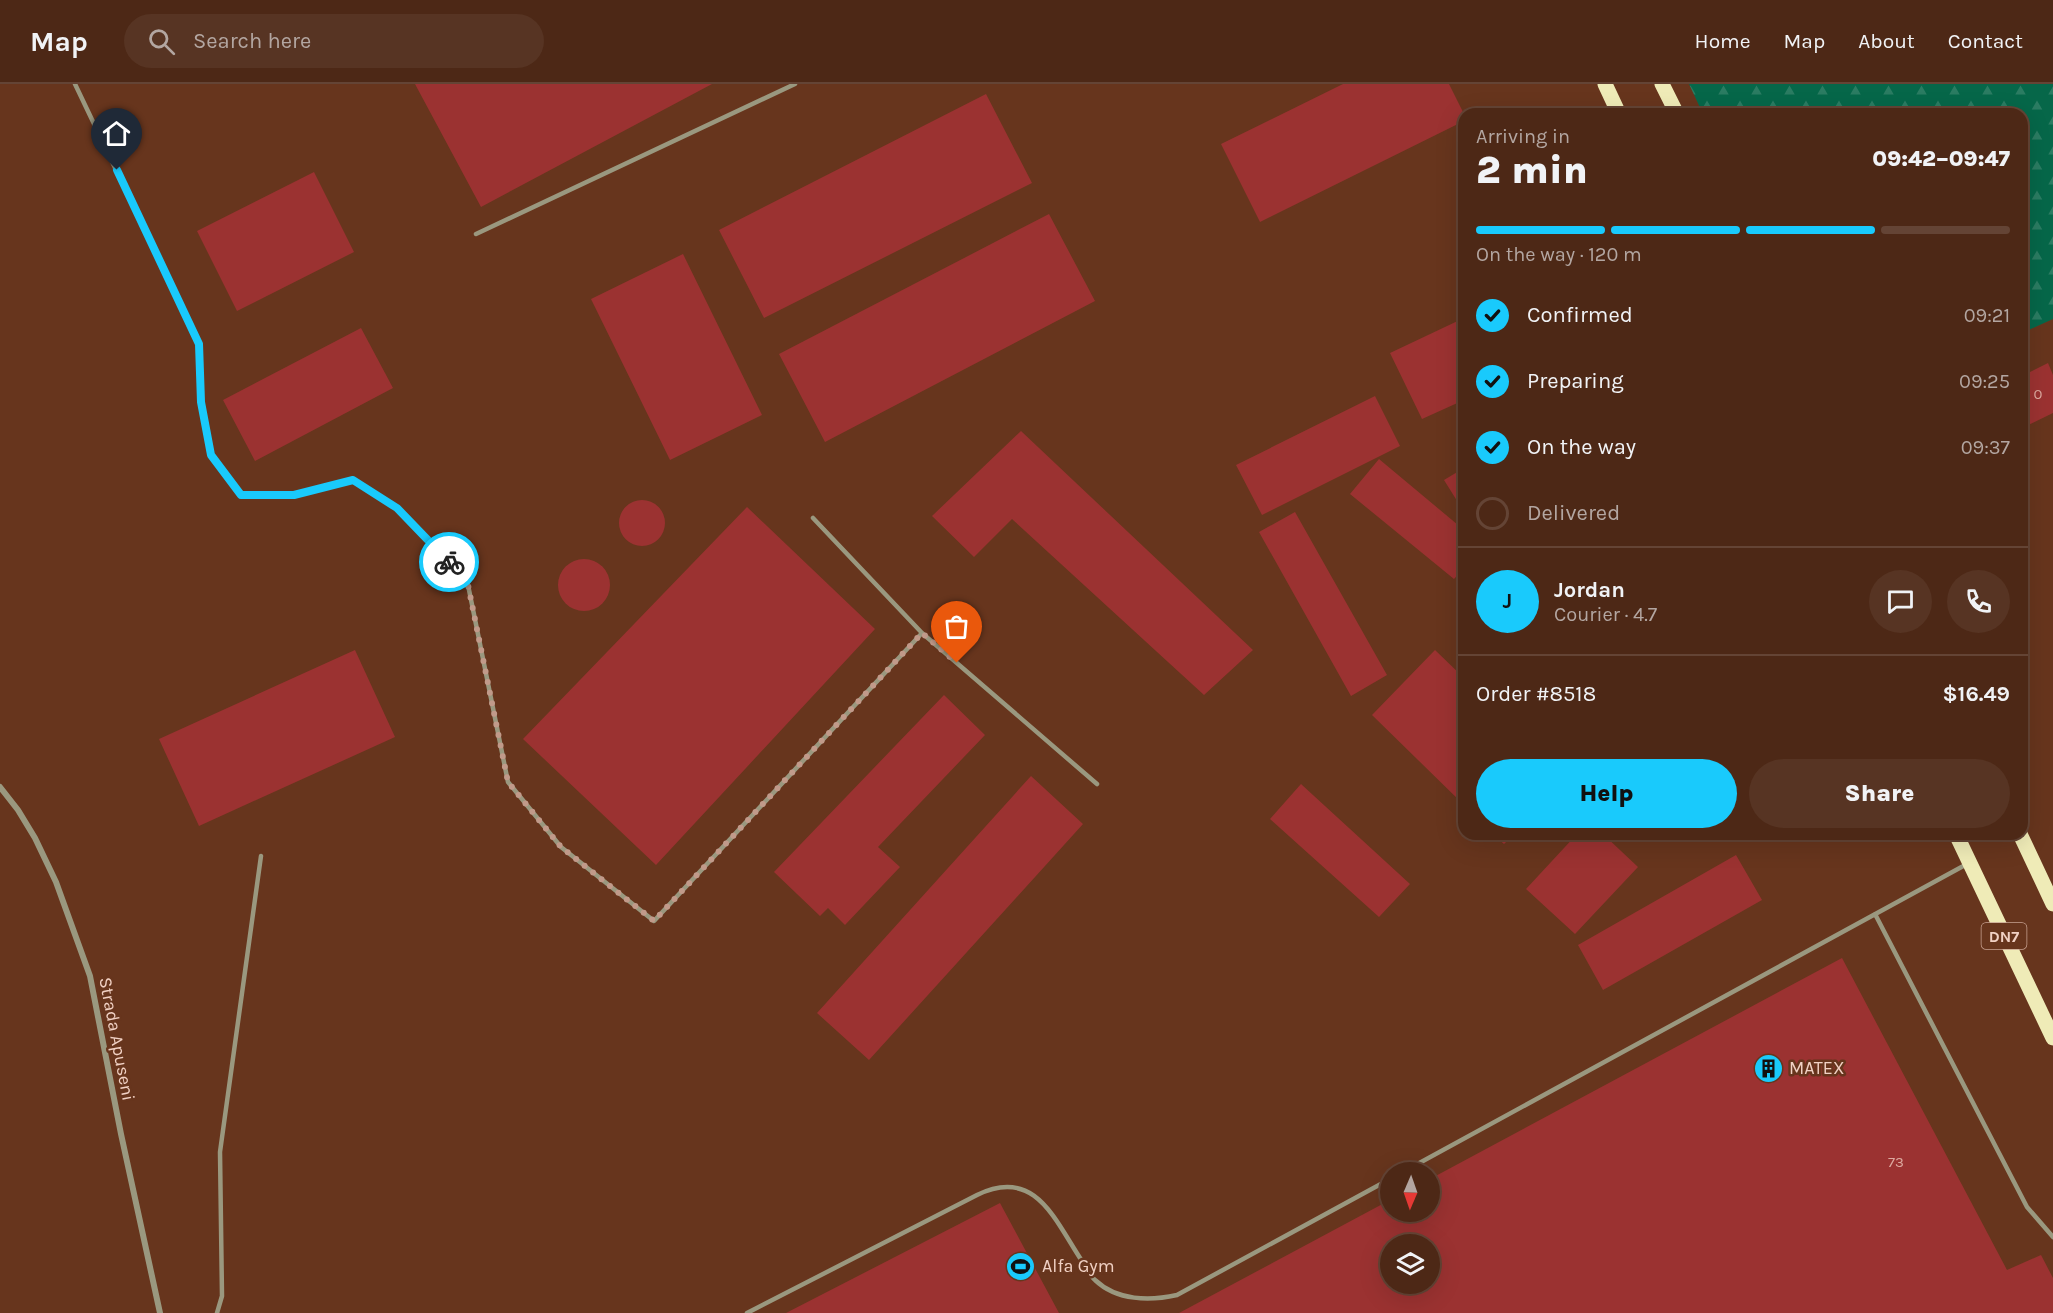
<!DOCTYPE html>
<html lang="en">
<head>
<meta charset="utf-8">
<style>
	:root { --surface:#4d2816; --page:#573423; --text:#f1f3f6; --muted:#b3a6a1; --line:#644435; --accent:#19cafc }
	body { margin:0; font-family:Karla,sans-serif; background:var(--page); color:var(--text); height:100vh; display:flex; flex-direction:column; font-size:22px; white-space:nowrap }
	* { box-sizing:border-box; margin:0 }
	p { font-size:20px; color:var(--muted) }
	.icon { flex:none; width:33px; height:33px; fill:none; stroke:currentColor; stroke-width:2; stroke-linecap:round; stroke-linejoin:round }
	.map { position:relative; flex:1; overflow:hidden }
	.drawer { position:absolute; left:1458px; top:24px; width:570px; height:732px; display:flex; flex-direction:column; background:var(--surface); border-radius:18px; box-shadow:0 6px 24px #0002,0 0 0 2px var(--line) }
	.drawer>* { flex:none }
	.needle { width:39px; rotate:182deg }
	.buttons { position:absolute; left:1380px; top:1078px; display:grid; gap:12px }
	.buttons a { display:grid; place-items:center; width:60px; height:60px; border-radius:50%; background:var(--surface); box-shadow:0 6px 24px #0002,0 0 0 2px var(--line); font-size:30px }
	.pin { position:absolute; display:grid; place-items:center; width:51px; height:51px; color:#fff; margin:-62px -26px; border-radius:50% 50% 50% 0; rotate:-45deg; box-shadow:0 0 6px #0007 }
	.pin .icon { rotate:45deg }
	.courier { position:absolute; display:grid; place-items:center; width:60px; height:60px; margin:-30px; border:4px solid #19cafc; border-radius:50%; background:#fff; color:#222; box-shadow:0 2px 8px #0007 }
	.headline em { font-style:normal; font-weight:800 }
	.headline div { display:flex; flex-direction:column-reverse }
	.headline { display:flex; align-items:center; justify-content:space-between; height:102px; padding:0 18px }
	h1 { font-size:39px; font-weight:800; line-height:45px }
	.bar { display:grid; grid-template-columns:repeat(4,1fr); gap:9px 6px; align-content:center; height:72px; padding:0 18px }
	.bar i { height:8px; border-radius:4px; background:var(--line) }
	.bar .current { background:var(--accent) }
	.bar p { grid-column:span 4 }
	.line { display:flex; align-items:center; gap:15px; padding:0 18px; border-top:2px solid var(--line) }
	.line div { flex:1 }
	.round { display:grid; place-items:center; flex:none; width:63px; height:63px; border-radius:32px; background:var(--page) }
	ol { padding:0 18px; list-style:none }
	li { display:flex; align-items:center; gap:18px; height:66px }
	li p { margin-inline-start:auto }
	li .icon { padding:6px; border-radius:50%; background:var(--accent); color:#111; stroke-width:4 }
	li:last-child { color:var(--muted) }
	li i { width:33px; height:33px; border:3px solid var(--line); border-radius:50% }
	.action { display:flex; gap:12px; margin-top:auto; padding:12px 18px }
	.action a { flex:1; height:69px; border-radius:36px; background:var(--accent); color:#111; font-size:24px; font-weight:800; line-height:69px; text-align:center }
	.action a+a { background:var(--page); color:var(--text) }
	header { display:flex; align-items:center; gap:36px; box-sizing:border-box; height:84px; padding:0 30px; background:var(--surface); border-bottom:2px solid var(--line) }
	header strong { font-size:28px }
	nav { display:flex; gap:33px; margin-inline-start:auto; font-size:21px }
	.search { width:420px; height:54px; background:var(--page); display:flex; align-items:center; gap:15px; box-sizing:border-box; padding:0 21px; border-radius:33px; color:var(--muted); font-size:22px }
	.map>svg:first-child { display:block }
	.forest { fill:url(#forest-firs) }
	.building { fill:#9b3231; fill-rule:evenodd }
	.lines { fill:none; stroke-linecap:round; stroke-linejoin:round }
	.lane { stroke:#9a987f; stroke-width:4.5 }
	.street { stroke:#9a987f; stroke-width:6 }
	.primary { stroke:#efebb7; stroke-width:15 }
	.done { stroke:#c19a8a; stroke-width:6; stroke-dasharray:0 10.8 }
	.route { stroke:#19cafc; stroke-width:8 }
	.labels { text-anchor:middle; stroke-width:5; stroke-linejoin:round; paint-order:stroke }
	.number-label { font-size:15px; fill:#dca99f }
	.shield { fill:#67351d; stroke:#c8a292; stroke-width:1.5 }
	.shield-label { font-size:16px; font-weight:bold; fill:#f1d1c4 }
	.street-label { font-size:18px; fill:#f1d1c4; stroke:#67351d }
	.poi-label { font-size:18px; fill:#f1d1c4; stroke:#67351d; text-anchor:start }
</style>
</head>
<body>
<header>
<strong>Map</strong>
<div class="search"><svg class="icon" aria-label="search" viewBox="0 0 24 24"><circle cx="10" cy="10" r="6"/><path d="M15 15l6 6"/></svg>Search here</div>
<nav><a>Home</a><a>Map</a><a>About</a><a>Contact</a></nav>
</header>
<div class="map">
<svg width="2053" height="1229" viewBox="0 0 2053 1229">
	<defs>
		<pattern id="forest-firs" width="22" height="20" patternUnits="userSpaceOnUse" patternTransform="scale(1.5)"><rect width="22" height="20" fill="#066749"/><path d="M5 1l3.5 6h-7zM16 11l3.5 6h-7z" fill="#2b7c62"/></pattern>
	</defs>
	<rect width="100%" height="100%" fill="#67351d"/>
	<path class="forest" d="M1689,0h364v235l-31,14v-219h-319z"/>
	<path class="building" d="M415,0h297l-231,123z
		M1343,0h106l15,30v7l-204,101 -39,-78z
		M986,10l46,89 -268,135 -45,-88z
		M314,88l40,80 -117,59 -40,-80z
		M1049,130l46,87 -270,141 -46,-88z
		M683,170l79,161 -92,45 -79,-161z
		M1464,234v82l-42,19 -32,-66z
		M361,244l32,60 -138,73 -32,-61z
		M2048,279l5,12v38l-31,15v-52z
		M1375,312l25,50 -138,69 -26,-50z
		M1021,347l232,219 -49,45 -192,-176 -38,38 -42,-41z
		M1379,375l85,71v38l-10,11 -104,-85z
		M1464,384v44l-20,-32z
		M619 439a23 23 0 1 1 46 0a23 23 0 1 1-46 0Z
		M747,423l128,122 -219,236 -133,-126z
		M1295,428l92,163 -36,21 -92,-164z
		M558 501a26 26 0 1 1 52 0a26 26 0 1 1-52 0Z
		M355,566l40,87 -196,89 -40,-87z
		M1435,566l29,28v127l-92,-90z
		M944,611l41,40 -107,112 22,20 -55,58 -17,-17 -8,8 -46,-44z
		M1031,692l52,48 -214,236 -52,-47z
		M1301,700l109,100 -31,33 -109,-98z
		M1493,750h21l-10,10z
		M1577,750h26l35,33 -63,67 -49,-45z
		M1736,771l26,45 -159,90 -25,-45z
		M1842,874l165,312 34,-15 12,23v35h-874l211,-113v12h40v-33zM1390,1161h40v39h-40z
		M1000,1119l59,110h-273z"/>
	<g class="lines">
		<path class="lane" d="M75,0l124,260 2,58 10,53 30,40h53l59,-15 44,28 70,72 41,202 53,65 93,74 268,-288
			M476,150l319,-150
			M813,434l109,115 175,151
			M1875,830l152,293 26,30
			M1401,1089l566,-309
			M217,1229l5,-17 -2,-144 41,-296
			M747,1229l230,-118c59,-29 78,26 105,66 4,6 8,15 13,19 22,21 55,21 82,15l213,-116"/>
		<path class="street" d="M0,703l18,23 17,28 21,44 34,94 31,158 39,179"/>
		<path class="primary" d="M1605,0l14,30
			M1662,0l15,30
			M1956,750l97,204
			M2020,750l33,70"/>
	</g>
	<g class="lines">
		<path class="done" d="M449,478l18,18 41,202 53,65 93,74 268,-288 35,30"/>
		<path class="route" d="M117,86l82,174 2,58 10,53 30,40h53l59,-15 44,28 52,54"/>
	</g>
	<defs>
		<symbol id="building-disc" viewBox="-11 -11 22 22"><circle r="9.5" fill="#19cafc" stroke="#67351d"/><path d="M-4-6H4V6H1V3H-1V6H-4ZM-2.5-4.3h1.7v1.8h-1.7ZM.8-4.3h1.7v1.8H.8ZM-2.5-1h1.7V.8h-1.7ZM.8-1h1.7V.8H.8Z" fill="#111"/></symbol>
		<symbol id="stadium-disc" viewBox="-11 -11 22 22"><circle r="9.5" fill="#19cafc" stroke="#67351d"/><path d="M0-5a6.5 5 0 1 0 0 10a6.5 5 0 1 0 0-10ZM-3.5-1.8h7v3.6h-7Z" fill="#111"/></symbol>
	</defs>
	<g fill-rule="evenodd">
		<use href="#building-disc" x="1752" y="968" width="33" height="33"/>
		<use href="#stadium-disc" x="1004" y="1166" width="33" height="33"/>
	</g>
	<g class="labels">
		<g class="number-label">
			<text x="2038" y="315">0</text>
			<text x="1896" y="1083">73</text>
		</g>
		<rect class="shield" x="1981.5" y="839" width="45" height="26" rx="4.5"/>
		<g class="shield-label">
			<text x="2004" y="858">DN7</text>
		</g>
		<g class="street-label">
			<text transform="translate(117 955) rotate(79)" y="6">Strada Apuseni</text>
		</g>
		<g class="poi-label">
			<text x="1789" y="990">MATEX</text>
			<text x="1042" y="1188">Alfa Gym</text>
		</g>
	</g>
</svg>
<div class="buttons">
<a><svg class="needle" viewBox="-14 -14 28 28"><path d="M0-13l5 13h-10z" fill="#e53935"/><path d="M0 13l5-13h-10z" fill="#b3a6a1"/></svg></a>
<a><svg class="icon" aria-label="layers" viewBox="0 0 24 24"><path d="M12 4l9 5-9 5-9-5zM3 14l9 5 9-5"/></svg></a>
</div>
<div class="pin" style="left:957px;top:579px;background:#ea580c"><svg class="icon" aria-label="bag" viewBox="0 0 24 24"><path d="M5 8h14l-1 12H6zM9 8a3 3 0 0 1 6 0"/></svg></div>
<div class="pin" style="left:117px;top:86px;background:#1f2937"><svg class="icon" aria-label="home" viewBox="0 0 24 24"><path d="M3 11l9-7 9 7M6 9v11h12V9"/></svg></div>
<div class="courier" style="left:449px;top:478px"><svg class="icon" aria-label="bike" viewBox="0 0 24 24"><circle cx="6" cy="16" r="4"/><circle cx="18" cy="16" r="4"/><path d="M6 16l4-8h5l3 8M10 8l3 8H6M13 5h3"/></svg></div>
<section class="drawer">
<div class="headline"><div><h1>2 min</h1><p>Arriving in</p></div><em>09:42–09:47</em></div>
<div class="bar"><i class="current"></i><i class="current"></i><i class="current"></i><i></i><p>On the way · 120 m</p></div>
<ol>
<li><svg class="icon" aria-label="check" viewBox="0 0 24 24"><path d="M5 12l5 5 9-10"/></svg>Confirmed<p>09:21</p></li>
<li><svg class="icon" aria-label="check" viewBox="0 0 24 24"><path d="M5 12l5 5 9-10"/></svg>Preparing<p>09:25</p></li>
<li><svg class="icon" aria-label="check" viewBox="0 0 24 24"><path d="M5 12l5 5 9-10"/></svg>On the way<p>09:37</p></li>
<li><i></i>Delivered</li>
</ol>
<div class="line" style="height:108px"><b class="round" style="background:var(--accent);color:#111">J</b><div><b>Jordan</b><p>Courier · 4.7</p></div><a class="round"><svg class="icon" aria-label="chat" viewBox="0 0 24 24"><path d="M4 5h16v11H9l-5 4z"/></svg></a><a class="round"><svg class="icon" aria-label="phone" viewBox="0 0 24 24"><path d="M5 4h4l2 5-3 2q2 4 5 5l2-3 5 2v4C11 20 4 13 5 4z"/></svg></a></div>
<div class="line" style="height:78px"><div>Order #8518</div><b>$16.49</b></div>
<div class="action"><a>Help</a><a>Share</a></div>
</section>
</div>
</body>
</html>
